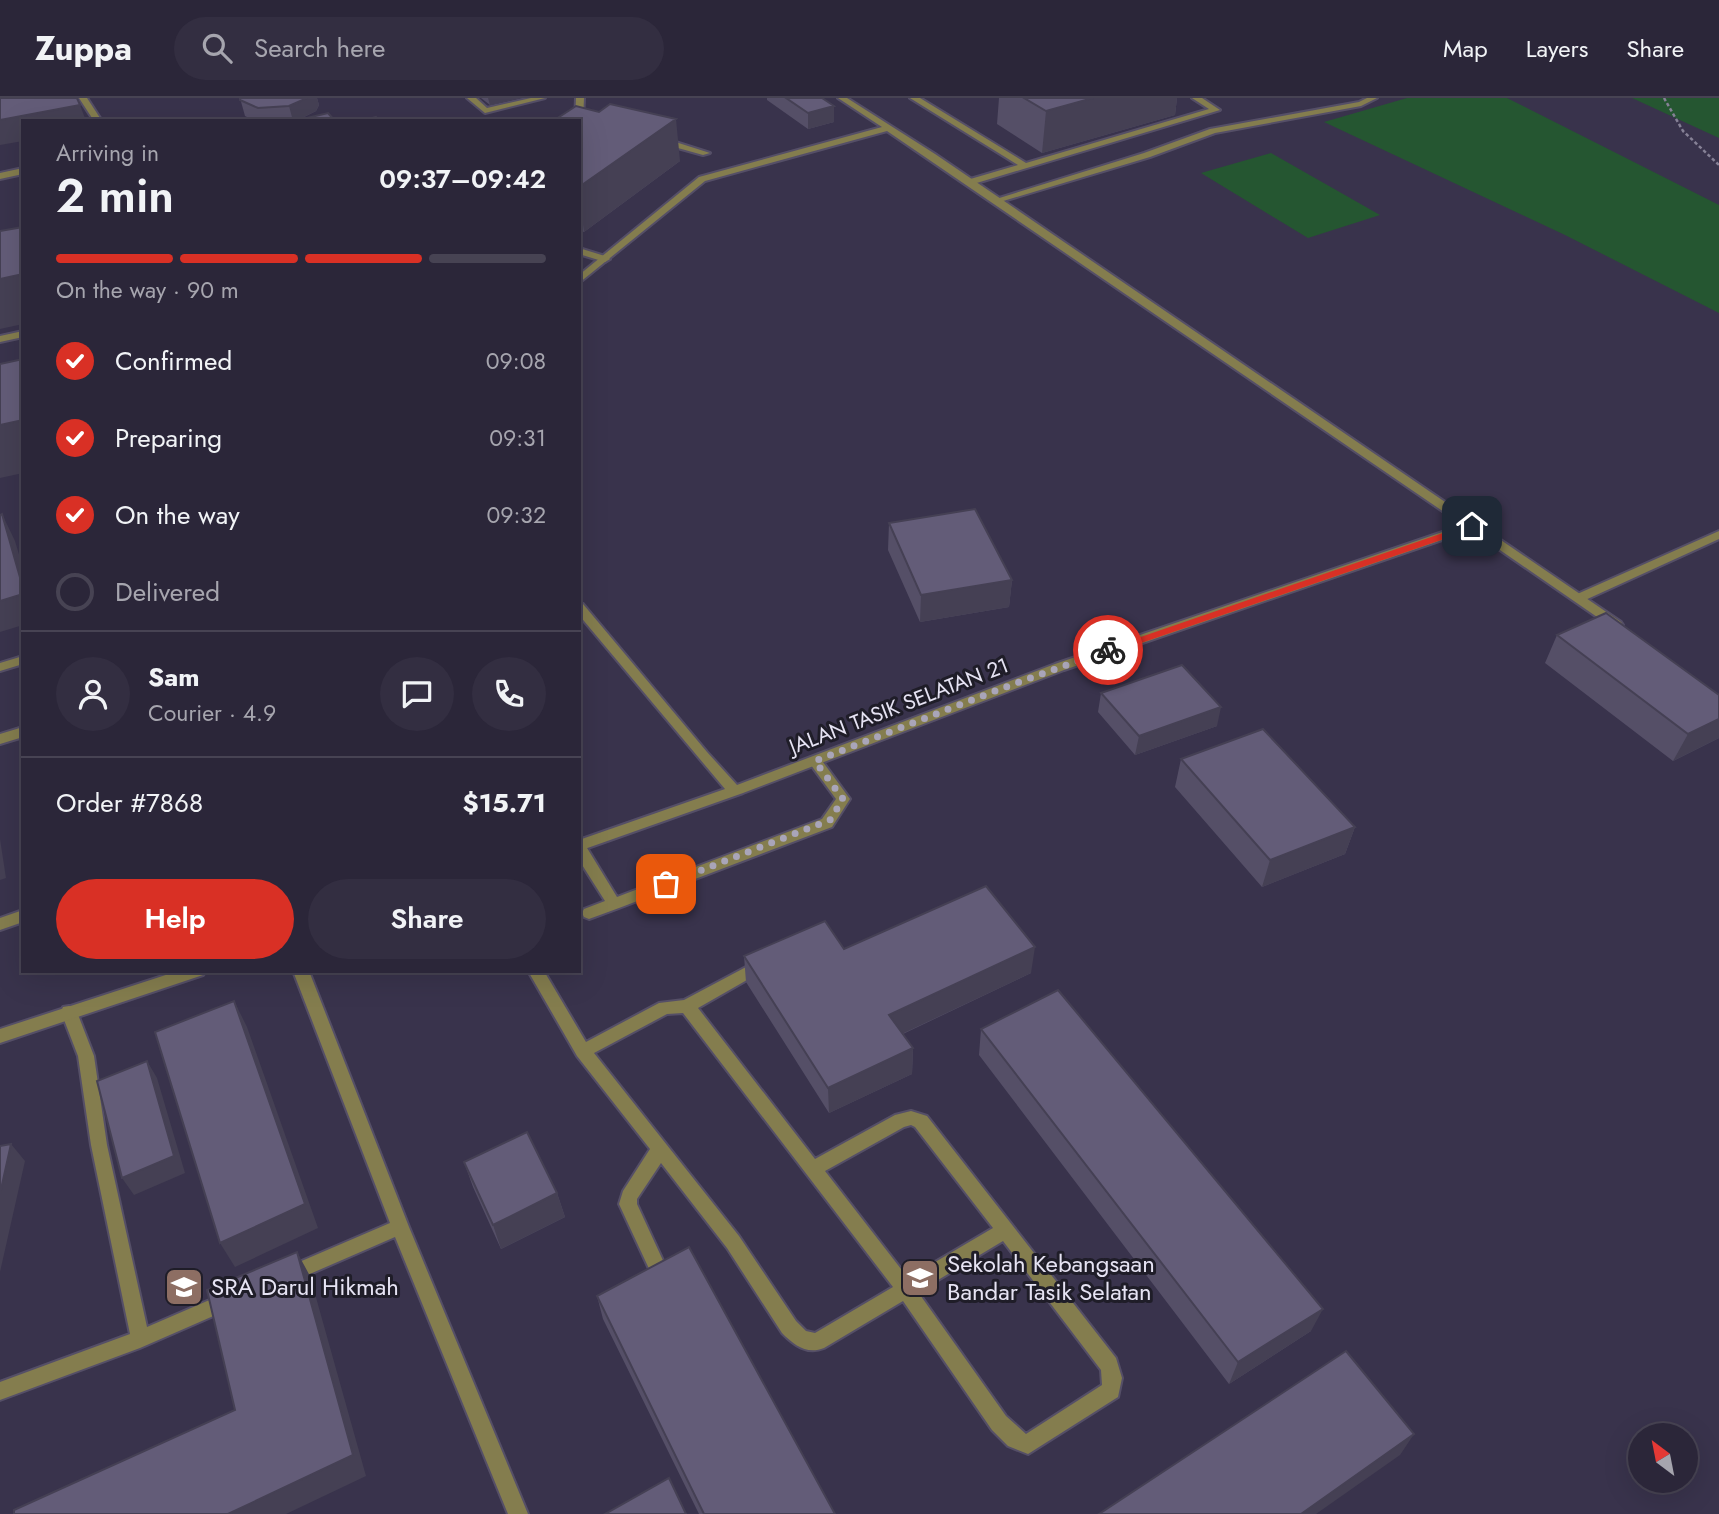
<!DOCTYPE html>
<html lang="en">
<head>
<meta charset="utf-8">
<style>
	:root { --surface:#2b2639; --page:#332e41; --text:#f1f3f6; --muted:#a6a5ae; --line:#474353; --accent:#d93025 }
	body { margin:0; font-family:Jost,sans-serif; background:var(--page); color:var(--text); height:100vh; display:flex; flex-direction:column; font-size:26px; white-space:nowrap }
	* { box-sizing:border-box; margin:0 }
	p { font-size:23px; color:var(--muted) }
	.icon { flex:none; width:38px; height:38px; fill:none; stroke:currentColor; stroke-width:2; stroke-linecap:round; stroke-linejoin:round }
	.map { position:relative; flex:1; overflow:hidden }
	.drawer { position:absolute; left:21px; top:21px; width:560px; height:854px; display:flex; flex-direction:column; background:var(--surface); border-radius:0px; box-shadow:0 7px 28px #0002,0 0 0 2px var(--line) }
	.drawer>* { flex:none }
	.needle { width:46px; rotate:328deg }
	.controls { position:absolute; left:1628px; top:1325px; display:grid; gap:14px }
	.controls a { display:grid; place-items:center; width:70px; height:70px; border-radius:50%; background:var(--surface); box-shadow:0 7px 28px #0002,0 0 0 2px var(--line); font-size:35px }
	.pin { position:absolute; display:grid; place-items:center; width:60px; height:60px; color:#fff; margin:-30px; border-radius:14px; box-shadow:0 4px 10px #0006 }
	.courier { position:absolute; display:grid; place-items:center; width:70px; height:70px; margin:-35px; border:5px solid #d93025; border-radius:50%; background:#fff; color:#222; box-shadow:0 2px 9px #0007 }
	.head em { font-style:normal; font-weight:600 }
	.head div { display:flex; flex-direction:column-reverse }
	.head { display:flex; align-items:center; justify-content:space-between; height:119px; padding:0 35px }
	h1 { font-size:46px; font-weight:600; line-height:52px }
	.bar { display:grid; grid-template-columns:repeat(4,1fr); gap:10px 7px; align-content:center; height:84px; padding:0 35px }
	.bar i { height:9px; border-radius:5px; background:var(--line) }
	.bar .on { background:var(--accent) }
	.bar p { grid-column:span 4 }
	.line { display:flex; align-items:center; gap:18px; padding:0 35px; border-top:2px solid var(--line) }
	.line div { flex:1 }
	.round { display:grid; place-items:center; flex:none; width:74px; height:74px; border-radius:37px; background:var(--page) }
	ol { padding:0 35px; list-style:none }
	li { display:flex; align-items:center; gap:21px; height:77px }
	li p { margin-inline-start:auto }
	li .icon { padding:7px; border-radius:50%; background:var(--accent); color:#fff; stroke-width:4 }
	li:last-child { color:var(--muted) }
	li i { width:38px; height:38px; border:4px solid var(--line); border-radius:50% }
	.button { display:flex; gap:14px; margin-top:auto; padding:14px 35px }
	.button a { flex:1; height:80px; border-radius:42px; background:var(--accent); color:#fff; font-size:28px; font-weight:600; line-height:80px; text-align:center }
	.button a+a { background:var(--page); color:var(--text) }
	header { display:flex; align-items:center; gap:42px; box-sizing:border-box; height:98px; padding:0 35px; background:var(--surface); border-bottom:2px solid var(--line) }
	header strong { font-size:33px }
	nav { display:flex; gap:38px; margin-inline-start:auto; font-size:24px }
	.search { width:490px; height:63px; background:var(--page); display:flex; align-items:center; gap:18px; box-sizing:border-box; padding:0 24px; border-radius:38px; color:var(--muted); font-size:26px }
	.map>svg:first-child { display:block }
	.green { fill:#255631 }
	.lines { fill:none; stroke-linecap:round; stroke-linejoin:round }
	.service-casing { stroke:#554f67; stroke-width:4 }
	.minor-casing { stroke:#554f67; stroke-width:4 }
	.path { stroke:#868196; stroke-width:2.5; stroke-dasharray:3.5 2.5; stroke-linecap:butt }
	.service { fill:#847d4e; fill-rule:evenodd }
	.minor { fill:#847d4e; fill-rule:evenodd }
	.wall { fill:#554f67 }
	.shaded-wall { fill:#454054 }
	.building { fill:#635c78; stroke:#454054; stroke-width:2 }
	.route { fill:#d93025 }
	.done { stroke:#a9a5b9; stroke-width:7; stroke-dasharray:0 12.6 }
	.labels { text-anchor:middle; stroke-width:6; stroke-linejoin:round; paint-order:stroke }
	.street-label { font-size:21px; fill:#e6e3f3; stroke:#1f1d28 }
	.near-poi-label { font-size:24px; fill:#e6e3f3; stroke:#1f1d28; text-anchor:start }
</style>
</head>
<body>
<header>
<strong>Zuppa</strong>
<div class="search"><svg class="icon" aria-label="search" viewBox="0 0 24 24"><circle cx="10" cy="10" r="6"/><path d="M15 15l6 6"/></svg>Search here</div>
<nav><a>Map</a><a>Layers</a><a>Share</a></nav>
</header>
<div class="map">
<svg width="1719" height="1416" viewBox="0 0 1719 1416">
	<rect width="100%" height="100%" fill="#39334c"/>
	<path class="green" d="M1407,0h100l212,107v108l-154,-78 -241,-113z
		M1632,0h87v40z
		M1271,55l109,62 -72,23 -107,-65z"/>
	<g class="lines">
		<defs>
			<path id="service" d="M79,0h8l15,23h-8z
				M467,0h9l11,10 44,-10h14l-60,15z
				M576,0h8l-1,23 -4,2v-2h-4z
				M910,0h10l106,65 183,-54 -17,-11h10l18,12 -250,75 -4,-3 1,-2 51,-15z
				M1367,0h10l-16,8 -146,27 -65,24 -150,45 -7,-2 151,-47 66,-24 149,-27z
				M660,41h6l44,14 -7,2 -43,-12z
				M23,70v6l-23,5v-6z
				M579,150l29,9 2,2 -5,3 -26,-8z
				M23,233v6l-23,5v-6z
				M1719,433v8l-136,62h-8l-2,-3 2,-3z
				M23,558v8l-23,7v-8z
				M23,629v10l-23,7v-10z
				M815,658l5,2 30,41 -18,28 -213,81 -30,11 -5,-2 -2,-4 2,-4 21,-8 -26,-41v-18l5,1 33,54 205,-78 14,-20 -28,-38z
				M23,812v12l-23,8v-12z
				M763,860l5,2 3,4 -3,4 -70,40 117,151 80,-44 16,-4 16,5 189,242 6,20 -4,19 -90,57 -20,-8 -16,-16 -89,-129 -79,47c-17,7 -30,-3 -42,-15l-55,-85 -66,-85 -24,36v5l29,63 -3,6 -6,2 -6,-2 -32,-69 4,-13 27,-42 -73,-93 -49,-85h16l42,71 73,-39 25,-3zM683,915l210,274 -78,46 -9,-2 -10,-10 -57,-85 -145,-183 73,-39zM911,1027l4,2 78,101 -85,50 -83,-107 79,-44zM1003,1143l98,129 1,15 -76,49 -20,-18 -88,-124z
				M293,873h16l100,256 119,287h-20l-113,-277 -106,46 -6,-2 -3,-6 3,-6 107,-46z
				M69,908l6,1 2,5 17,44 13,89 40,182 81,-35 6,3 3,6 -3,6 -94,41 -140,52v-18l130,-48 -39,-189 -13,-89 -17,-44 2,-5z"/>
			<path id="minor" d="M838,0h9l88,56 686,468 2,3 -2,3h-8l-142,-98 -407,140 -321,123 -164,58v-11l146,-51 -146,-174v-12l4,1 124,148 30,33 318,-121 408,-139 -576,-394 -182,50 -126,102v-8l120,-98 183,-50z
				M178,873h28l-3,4 -203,68v-14z"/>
		</defs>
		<use href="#service" class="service-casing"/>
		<use href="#minor" class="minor-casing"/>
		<path class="path" d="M1664,0l19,33 36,34"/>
		<use href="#service" class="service"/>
		<use href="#minor" class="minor"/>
	</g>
	<path class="wall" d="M240,0h77l2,7 -3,6 -18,9 37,1h-80l-10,-5z
		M481,0h39l-30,7z
		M767,0h55l12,8v16l-26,7 -41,-29z
		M999,0h178l-2,17 -133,38 -45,-29z
		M579,23l101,40 -96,71 -5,-2z
		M889,425l123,57 -3,27 -89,15 -32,-72z
		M1557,537l162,60v43l-46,23 -128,-98z
		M1101,595l116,33 -82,29 -37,-43z
		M1181,661l174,68 -10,27 -83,33 -87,-100z
		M844,851l187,24 -128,61 10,14 -1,26 -83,39 -83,-131 -2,-26z
		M981,931l330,302 -82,53 -250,-329z
		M464,1064l93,31 8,24 -64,32 -28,-62z
		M597,1198l238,218h-136l-96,-195z"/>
	<path class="shaded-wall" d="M307,0h10l2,7 -3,6 -20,10h-3l-4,-15z
		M488,0h32l-30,7z
		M1093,0h84l-2,17 -133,38 4,-42z
		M80,7l6,16h-63v20l-23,4v-25z
		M834,8v16l-26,7v-16z
		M676,21l4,42 -96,71 -5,-36v-9z
		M23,176v50l-23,5v-50z
		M23,322v53l-23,5v-53z
		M2,416l13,27 8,27v20z
		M1012,482l-3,27 -89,15 1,-27z
		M23,496v31l-23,7v-31z
		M1221,609l-4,19 -82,29 4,-19z
		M1719,621v19l-46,23 15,-27z
		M1355,729l-10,27 -83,33 8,-27z
		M0,741l6,39 -6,2z
		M1035,849l-4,26 -142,67v-25z
		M234,903l13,26 71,201 -83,39 -15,-24z
		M913,950l-1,26 -83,39 -1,-25z
		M147,963l10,17 28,95 -51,22 -12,-17z
		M11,1046l14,17 -25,111v-78z
		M557,1095l8,24 -64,32 -8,-24z
		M297,1154l13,24 56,200 -80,38h-58z
		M1323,1211l-12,22 -82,53 9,-22z
		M1414,1336l-14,21 -84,59h-15z"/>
	<path class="building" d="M0,0h77l3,7 -80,15z
		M240,0h67l-18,8 -31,2 -18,-8z
		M786,0h36l12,8 -26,7z
		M1024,0h69l-47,13z
		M610,6l66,15 -97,68v-66h-26l23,-15 23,6z
		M328,15l7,8h-41z
		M376,19l3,4h-17z
		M23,129v47l-23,5v-48z
		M23,261v61l-23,5v-61z
		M975,411l37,71 -91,15 -32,-72z
		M2,416l21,74v6l-23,7v-86z
		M1606,515l113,82v24l-31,15 -131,-99z
		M1182,567l39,42 -82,29 -38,-43z
		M1263,631l92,98 -85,33 -89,-101z
		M986,788l49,61 -146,68 24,33 -85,40 -84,-132 81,-35 19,28z
		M1058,892l265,319 -85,53 -257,-333z
		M234,903l71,203 -85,39 -65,-211z
		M147,963l27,95 -52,22 -25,-97z
		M527,1034l30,61 -64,32 -29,-63z
		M11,1046l-11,50v-48z
		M689,1149l146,267h-131l-107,-218z
		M297,1154l56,203 -125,59h-214v-4l221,-100 -28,-120z
		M1346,1253l68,83 -113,80h-202z
		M669,1380l17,36h-81z"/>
	<path class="route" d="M1472,425l5,3 -1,2 -364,125 -9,-3z"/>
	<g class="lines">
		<path class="done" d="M666,786l164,-64 13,-21 -28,-38 188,-73 105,-38"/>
	</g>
	<defs>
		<symbol id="school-square" viewBox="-11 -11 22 22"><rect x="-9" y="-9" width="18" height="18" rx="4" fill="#8d6e63" stroke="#1f1d28"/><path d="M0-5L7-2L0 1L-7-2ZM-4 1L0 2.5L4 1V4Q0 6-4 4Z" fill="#fff"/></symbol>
	</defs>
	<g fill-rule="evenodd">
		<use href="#school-square" x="898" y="1158" width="44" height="44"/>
		<use href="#school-square" x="162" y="1167" width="44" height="44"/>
	</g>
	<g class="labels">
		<g class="street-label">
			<text transform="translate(899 608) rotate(-21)" y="7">JALAN TASIK SELATAN 21</text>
		</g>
		<g class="near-poi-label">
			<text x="947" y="1174">Sekolah Kebangsaan<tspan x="947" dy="28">Bandar Tasik Selatan</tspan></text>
			<text x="211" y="1197">SRA Darul Hikmah</text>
		</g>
	</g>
</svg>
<div class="controls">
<a><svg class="needle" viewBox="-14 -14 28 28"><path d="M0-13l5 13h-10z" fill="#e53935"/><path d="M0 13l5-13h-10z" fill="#a6a5ae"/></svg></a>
</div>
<div class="pin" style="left:666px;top:786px;background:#ea580c"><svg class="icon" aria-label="bag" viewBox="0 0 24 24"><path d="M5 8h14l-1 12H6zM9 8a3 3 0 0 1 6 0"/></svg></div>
<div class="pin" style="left:1472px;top:428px;background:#1f2937"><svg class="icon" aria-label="home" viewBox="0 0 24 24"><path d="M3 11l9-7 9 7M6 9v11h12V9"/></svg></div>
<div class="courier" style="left:1108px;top:552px"><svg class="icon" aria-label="bike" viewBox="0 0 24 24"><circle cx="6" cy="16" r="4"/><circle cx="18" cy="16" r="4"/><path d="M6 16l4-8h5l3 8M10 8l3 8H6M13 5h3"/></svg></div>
<section class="drawer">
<div class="head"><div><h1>2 min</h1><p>Arriving in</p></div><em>09:37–09:42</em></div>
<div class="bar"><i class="on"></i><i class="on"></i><i class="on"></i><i></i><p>On the way · 90 m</p></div>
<ol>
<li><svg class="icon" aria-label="check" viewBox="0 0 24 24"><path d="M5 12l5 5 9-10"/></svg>Confirmed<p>09:08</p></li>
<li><svg class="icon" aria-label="check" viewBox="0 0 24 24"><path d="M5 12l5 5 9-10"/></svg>Preparing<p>09:31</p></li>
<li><svg class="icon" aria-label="check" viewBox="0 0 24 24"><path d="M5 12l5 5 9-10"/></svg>On the way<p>09:32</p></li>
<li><i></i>Delivered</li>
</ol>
<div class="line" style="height:126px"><a class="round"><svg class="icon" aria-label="person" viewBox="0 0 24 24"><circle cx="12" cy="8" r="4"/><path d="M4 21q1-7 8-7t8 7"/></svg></a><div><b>Sam</b><p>Courier · 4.9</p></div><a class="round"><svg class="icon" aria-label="chat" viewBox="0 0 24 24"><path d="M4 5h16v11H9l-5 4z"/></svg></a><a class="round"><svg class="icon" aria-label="phone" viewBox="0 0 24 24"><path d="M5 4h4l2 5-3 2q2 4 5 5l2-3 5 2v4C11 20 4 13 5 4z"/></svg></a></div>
<div class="line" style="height:91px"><div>Order #7868</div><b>$15.71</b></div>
<div class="button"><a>Help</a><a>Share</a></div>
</section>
</div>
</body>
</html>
